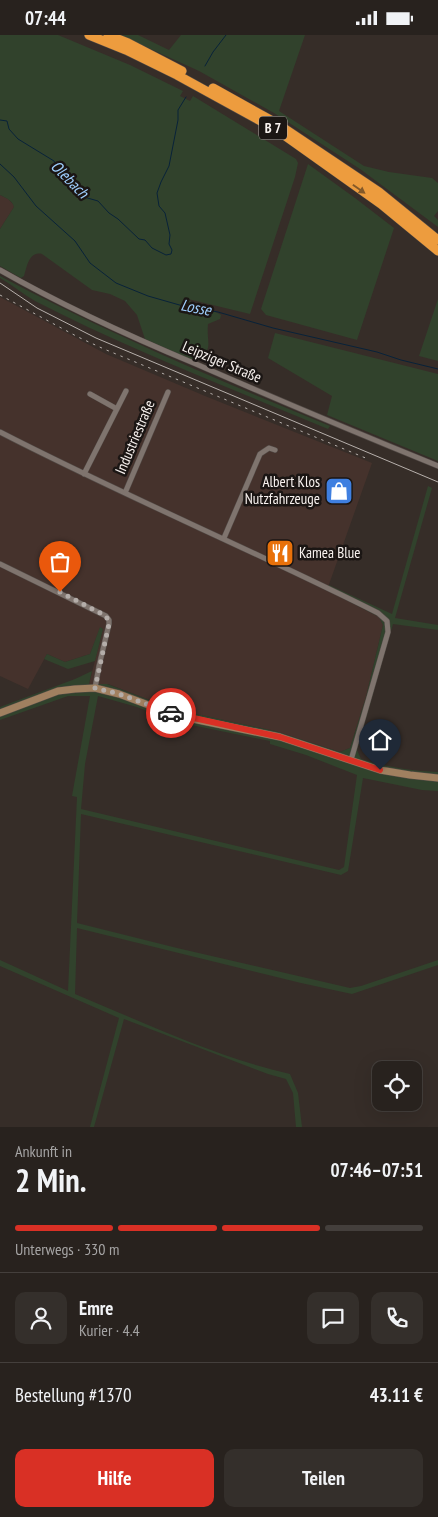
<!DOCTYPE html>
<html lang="de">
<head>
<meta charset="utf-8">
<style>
	:root { --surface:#28221e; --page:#342f2b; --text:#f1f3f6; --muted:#a5a4a4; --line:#443f3c; --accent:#d93025 }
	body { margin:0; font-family:"PT Sans Narrow",sans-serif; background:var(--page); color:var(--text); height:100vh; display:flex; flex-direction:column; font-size:19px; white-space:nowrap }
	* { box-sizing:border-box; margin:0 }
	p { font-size:16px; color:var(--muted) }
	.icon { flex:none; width:28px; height:28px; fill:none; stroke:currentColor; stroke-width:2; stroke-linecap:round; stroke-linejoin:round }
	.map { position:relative; height:1092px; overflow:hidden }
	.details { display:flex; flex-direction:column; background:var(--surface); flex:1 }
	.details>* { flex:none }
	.controls { position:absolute; left:372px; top:1026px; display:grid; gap:10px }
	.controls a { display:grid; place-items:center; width:50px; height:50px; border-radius:10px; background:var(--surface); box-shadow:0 5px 20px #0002,0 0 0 1px var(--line); font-size:25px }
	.pin { position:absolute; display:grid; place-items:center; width:42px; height:42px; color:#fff; margin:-51px -21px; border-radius:50% 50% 50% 0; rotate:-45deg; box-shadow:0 0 5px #0007 }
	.pin .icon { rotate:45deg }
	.courier { position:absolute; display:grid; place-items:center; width:50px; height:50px; margin:-25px; border:4px solid #d93025; border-radius:50%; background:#fff; color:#222; box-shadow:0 1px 6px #0007 }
	.overview em { font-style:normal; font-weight:600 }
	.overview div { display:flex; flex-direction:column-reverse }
	.overview { display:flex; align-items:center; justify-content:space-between; height:85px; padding:0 15px }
	h1 { font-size:32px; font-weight:600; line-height:38px }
	.bar { display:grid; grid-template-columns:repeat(4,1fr); gap:8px 5px; align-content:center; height:60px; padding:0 15px }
	.bar i { height:6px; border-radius:4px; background:var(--line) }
	.bar .current { background:var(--accent) }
	.bar p { grid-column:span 4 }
	.line { display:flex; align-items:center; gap:12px; padding:0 15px; border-top:1px solid var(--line) }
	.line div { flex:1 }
	.round { display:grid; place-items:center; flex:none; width:52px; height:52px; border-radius:10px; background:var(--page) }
	.cta { display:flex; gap:10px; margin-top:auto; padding:10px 15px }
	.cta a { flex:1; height:58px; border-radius:10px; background:var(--accent); color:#fff; font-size:20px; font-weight:600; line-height:58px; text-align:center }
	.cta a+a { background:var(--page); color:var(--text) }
	.status { display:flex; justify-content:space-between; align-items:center; height:35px; padding:0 25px; background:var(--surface); direction:ltr }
	.status svg { height:14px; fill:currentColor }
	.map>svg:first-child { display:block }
	.industrial { fill:#45322c }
	.green { fill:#31422c; fill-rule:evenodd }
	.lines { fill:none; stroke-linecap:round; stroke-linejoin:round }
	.stream { stroke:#082239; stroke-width:1 }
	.street-casing { stroke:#524a46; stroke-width:6 }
	.secondary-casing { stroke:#524a46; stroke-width:8 }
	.highway-casing { stroke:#524a46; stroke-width:10 }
	.street { stroke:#7f746e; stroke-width:5 }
	.secondary { stroke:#a08060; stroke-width:7 }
	.highway { stroke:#ed9c3e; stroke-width:9 }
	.tram { stroke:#b7b0ac; stroke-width:1 }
	.rail { stroke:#b7b0ac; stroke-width:1; stroke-dasharray:2.5 5; stroke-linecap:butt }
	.oneway { fill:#845929 }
	.done { stroke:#b4ada9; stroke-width:5; stroke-dasharray:0 9 }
	.route { stroke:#d93025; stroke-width:6 }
	.labels { text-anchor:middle; stroke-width:5; stroke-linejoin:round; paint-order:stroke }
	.shield { fill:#1b1614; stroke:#b6b0ad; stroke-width:1 }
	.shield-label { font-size:14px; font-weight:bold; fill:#f8f2ef }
	.street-label { font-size:15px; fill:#f8f2ef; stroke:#1b1614 }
	.poi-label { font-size:15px; fill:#f8f2ef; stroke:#1b1614; text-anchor:end }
	.water-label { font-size:16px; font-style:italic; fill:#9ecefd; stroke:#1b1614 }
</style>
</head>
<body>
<div class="status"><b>07:44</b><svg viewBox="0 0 49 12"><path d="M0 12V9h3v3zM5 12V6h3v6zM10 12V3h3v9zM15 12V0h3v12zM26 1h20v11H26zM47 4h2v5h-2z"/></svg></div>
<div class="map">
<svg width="438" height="1092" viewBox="0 0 438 1092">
	<rect width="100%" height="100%" fill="#362d28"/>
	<path class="industrial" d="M0,160l8,4 5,5 1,3 -14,22z
		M0,262l106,57 99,42 167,67 -45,127 52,27 4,8 -17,72 -16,51 -10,4 -65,-21 -102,-22 -65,-25h-19l14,-55 -3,-1 -10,26 -25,8 -18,-8 -19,35 -28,-13z"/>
	<path class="green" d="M0,0h58l72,30 53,26 -3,5 10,5 3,-5 103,63 2,4 -3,14 -45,137 -62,-15c9,9 23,9 33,16l-1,4 -12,5c-2,21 7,23 -12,38l-51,-23 -8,-24 -12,-14 -15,-7 -18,-4 -50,-36c-13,-3 -15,12 -18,22l-3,2 -21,-12v-37l14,-22c-2,-7 -8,-9 -14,-12z
		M120,0h18l31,15 12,-15h124l-26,76 85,55 25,6 43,6 6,5v28l-4,5 4,4v7l-78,-58 -86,-56 -75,-42z
		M308,129l47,34 39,30 -37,112 -91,-25 -5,-6z
		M0,241c107,57 218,104 330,150l-2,3c-98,-41 -198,-79 -293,-128 -12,-7 -23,-16 -35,-23z
		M438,264v62l-19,-5z
		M275,298l163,41v87l-111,-46 5,-19 -64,-38z
		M428,451l4,2 -37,130 43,7v5l-45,-6 -36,126 4,9c26,8 50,12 77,13v19l-16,-1 -59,-12 -15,93 -7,4 -260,-61 -4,109 100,25 173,40 11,-2 77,-26v5l-86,29 -51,-11 -224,-55 -2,66c70,29 141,63 215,80l8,19 4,34h-6l-3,-34 -7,-14 -18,-5 -144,-55 -30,108h-4l29,-109 -119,-52v-6l68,31 9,-194 -5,-1 18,-100h-22l-68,24v-13l75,-28 17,-8 -3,13h18l66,25 102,22 65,21 10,-4 16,-51 17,-72 -4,-8 -52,-27 2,-5 63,29zM98,661l39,11 35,14 98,20v3l36,11 51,20 -13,92 -5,3 -258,-61 4,-45z
		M100,592l3,2 -8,32 -27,8 -24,-10 3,-5 18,8 25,-8z"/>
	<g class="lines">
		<path class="stream" d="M205,31l8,-14 13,-17
			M0,85l7,1 2,8 9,10 36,22 7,13 18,11 5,12 14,4 11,12 9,6 21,20 6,1 7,8 14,7 5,-1 1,-4 -3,-6 1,-9 -5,-22 -6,-7 -2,-13 4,-11 8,-16 9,-46v-10l8,-13
			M0,129l14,13 22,29 39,35 15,22 26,20 32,13 35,10 35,6 55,16 104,24 24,8 37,9"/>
		<defs>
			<path id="street" d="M0,235c63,36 129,66 196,94 80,35 161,69 242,102
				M90,359l27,15
				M0,397c124,64 253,118 378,181l9,8 1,11 -37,128
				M84,439l42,-83
				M125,458l43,-101
				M224,503l36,-84 9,-6 6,2
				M0,529l106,52 3,4v4l-10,42 -4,22"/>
			<path id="secondary" d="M0,678l58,-22 17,-2 20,-1 24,6 59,22 102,21 100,33 30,5 28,3"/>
			<path id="highway" d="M89,0l37,15 51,25 100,55 104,74 57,47
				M108,0l20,8 54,28
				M213,53l63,35 103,69 59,48"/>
		</defs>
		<use href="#street" class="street-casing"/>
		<use href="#secondary" class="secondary-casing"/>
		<use href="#highway" class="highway-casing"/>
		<use href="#street" class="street"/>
		<use href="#secondary" class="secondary"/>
		<use href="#highway" class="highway"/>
		<path class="tram" d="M0,248l37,25 59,30 342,144"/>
		<path class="rail" d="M0,260l78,42 26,12 264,110"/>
	</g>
	<defs><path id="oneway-solid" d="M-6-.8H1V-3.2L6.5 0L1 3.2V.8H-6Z" transform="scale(1.25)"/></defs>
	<use class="oneway" href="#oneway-solid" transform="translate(359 154) rotate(35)"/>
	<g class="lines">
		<path class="done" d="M60,557l46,24 2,4 1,4 -14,64 24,6 52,19"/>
		<path class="route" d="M171,678l109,24 100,33"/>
	</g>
	<defs>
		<symbol id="shop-square" viewBox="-11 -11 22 22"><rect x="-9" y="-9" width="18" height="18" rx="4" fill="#3f7fe0" stroke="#1b1614"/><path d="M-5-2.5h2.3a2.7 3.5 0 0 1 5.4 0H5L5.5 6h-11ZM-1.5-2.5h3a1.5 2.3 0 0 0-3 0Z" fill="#fff"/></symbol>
		<symbol id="restaurant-square" viewBox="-11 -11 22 22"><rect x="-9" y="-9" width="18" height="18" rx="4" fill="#e8710a" stroke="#1b1614"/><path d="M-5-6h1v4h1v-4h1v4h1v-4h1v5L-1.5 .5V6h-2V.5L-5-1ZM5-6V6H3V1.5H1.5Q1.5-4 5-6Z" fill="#fff"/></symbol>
	</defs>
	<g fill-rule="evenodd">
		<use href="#shop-square" x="323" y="440" width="32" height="32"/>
		<use href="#restaurant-square" x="264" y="502" width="32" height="32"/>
	</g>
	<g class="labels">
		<rect class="shield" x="259" y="81.5" width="28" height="23" rx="4"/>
		<g class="shield-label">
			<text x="273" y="98">B 7</text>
		</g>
		<g class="street-label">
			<text transform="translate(222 327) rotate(23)" y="5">Leipziger Straße</text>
			<text transform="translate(135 402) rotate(-67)" y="5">Industriestraße</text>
		</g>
		<g class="poi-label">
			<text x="320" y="452">Albert Klos<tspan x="320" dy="17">Nutzfahrzeuge</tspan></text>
			<text x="299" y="523" text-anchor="start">Kamea Blue</text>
		</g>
		<g class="water-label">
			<text transform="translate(70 144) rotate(45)" y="6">Olebach</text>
			<text transform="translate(196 272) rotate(11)" y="6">Losse</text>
		</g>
	</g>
</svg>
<div class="controls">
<a><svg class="icon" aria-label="locate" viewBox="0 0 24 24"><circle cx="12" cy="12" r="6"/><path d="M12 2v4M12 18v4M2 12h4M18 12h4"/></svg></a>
</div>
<div class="pin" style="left:60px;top:557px;background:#ea580c"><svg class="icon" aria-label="bag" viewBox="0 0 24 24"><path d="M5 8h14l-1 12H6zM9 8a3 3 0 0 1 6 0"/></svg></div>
<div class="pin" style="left:380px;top:735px;background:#1f2937"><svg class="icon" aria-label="home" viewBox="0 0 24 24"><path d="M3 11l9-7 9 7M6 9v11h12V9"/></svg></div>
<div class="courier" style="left:171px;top:678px"><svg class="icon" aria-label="car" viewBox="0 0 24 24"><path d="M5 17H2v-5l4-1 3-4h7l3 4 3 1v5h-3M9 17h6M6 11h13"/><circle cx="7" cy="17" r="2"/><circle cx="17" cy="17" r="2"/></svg></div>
</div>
<section class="details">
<div class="overview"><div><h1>2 Min.</h1><p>Ankunft in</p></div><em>07:46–07:51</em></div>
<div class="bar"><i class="current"></i><i class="current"></i><i class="current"></i><i></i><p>Unterwegs · 330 m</p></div>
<div class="line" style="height:90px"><a class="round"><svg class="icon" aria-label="person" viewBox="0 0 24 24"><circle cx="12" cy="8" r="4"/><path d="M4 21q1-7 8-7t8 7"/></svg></a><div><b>Emre</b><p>Kurier · 4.4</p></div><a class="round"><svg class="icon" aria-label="chat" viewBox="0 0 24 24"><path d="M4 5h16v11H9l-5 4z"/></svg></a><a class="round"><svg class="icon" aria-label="phone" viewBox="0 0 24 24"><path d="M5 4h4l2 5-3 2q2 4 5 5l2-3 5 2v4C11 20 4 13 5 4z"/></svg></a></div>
<div class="line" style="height:65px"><div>Bestellung #1370</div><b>43.11 €</b></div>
<div class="cta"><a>Hilfe</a><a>Teilen</a></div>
</section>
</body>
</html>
